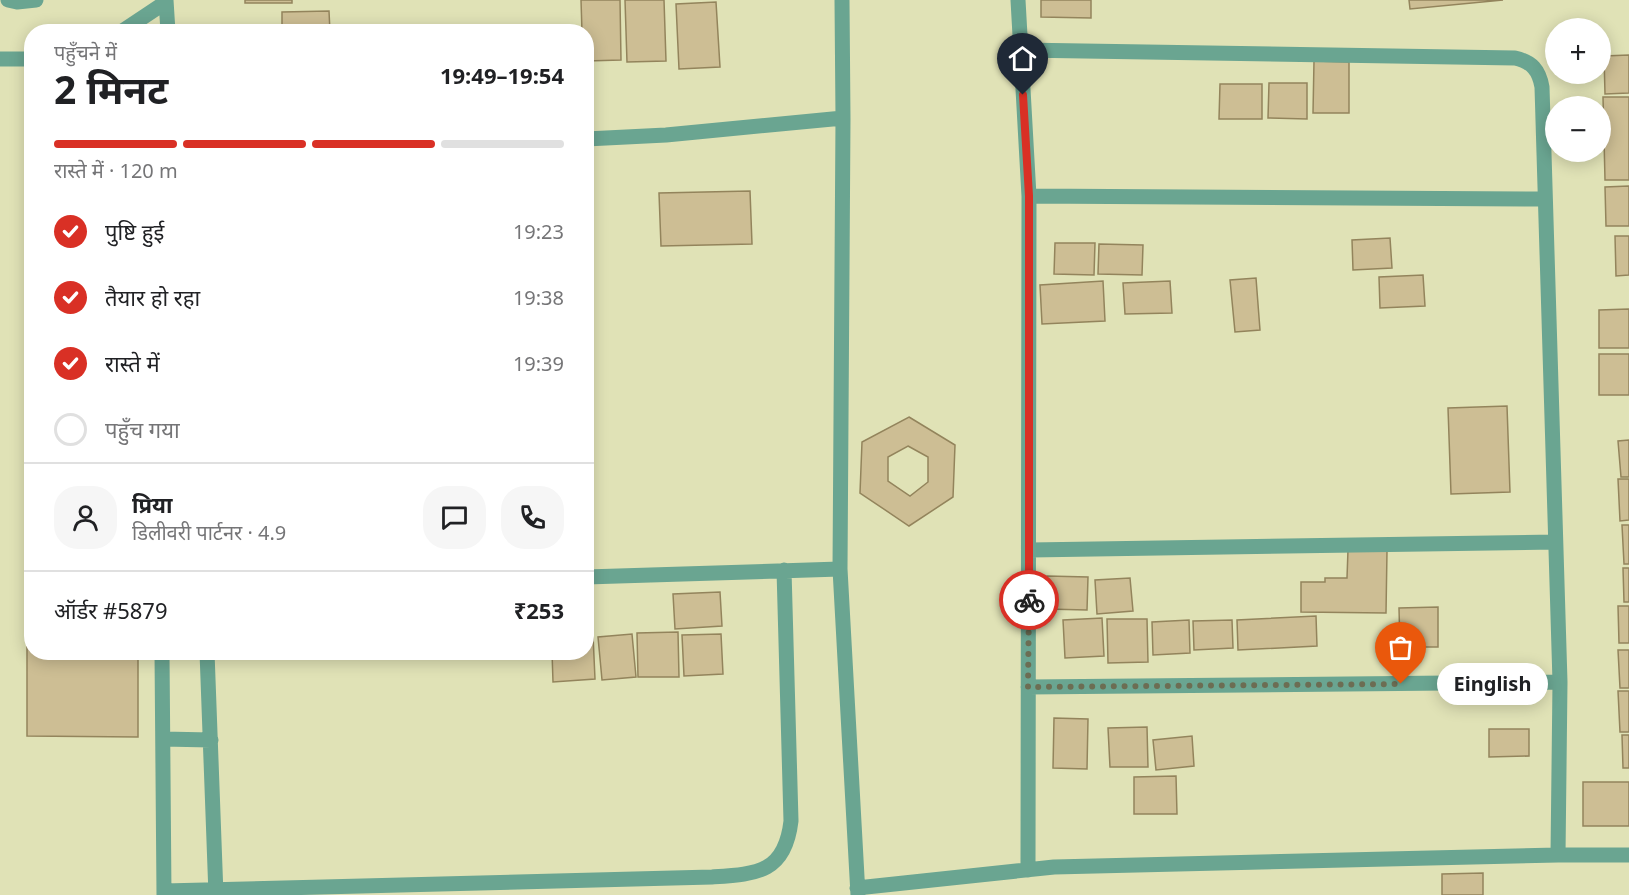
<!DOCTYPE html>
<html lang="hi">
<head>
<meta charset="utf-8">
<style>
	:root { --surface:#fff; --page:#f6f6f6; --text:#202124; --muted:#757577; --line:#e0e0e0; --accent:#d93025 }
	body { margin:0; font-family:"Noto Sans","Noto Sans Devanagari",sans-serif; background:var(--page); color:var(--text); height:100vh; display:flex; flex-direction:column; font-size:22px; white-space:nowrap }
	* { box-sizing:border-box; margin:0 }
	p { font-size:20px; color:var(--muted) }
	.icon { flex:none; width:33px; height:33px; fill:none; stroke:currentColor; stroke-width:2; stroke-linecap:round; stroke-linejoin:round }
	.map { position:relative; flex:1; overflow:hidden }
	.panel { position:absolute; left:24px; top:24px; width:570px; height:636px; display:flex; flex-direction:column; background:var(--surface); border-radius:24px; box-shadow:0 3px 15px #0003 }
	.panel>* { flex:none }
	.tools { position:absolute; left:1545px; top:18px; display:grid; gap:12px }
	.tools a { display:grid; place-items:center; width:66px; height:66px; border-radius:50%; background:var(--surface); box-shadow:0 3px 15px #0003; font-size:30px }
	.pin { position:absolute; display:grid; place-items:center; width:51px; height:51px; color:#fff; margin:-62px -26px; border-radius:50% 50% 50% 0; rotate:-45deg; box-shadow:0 0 6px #0007 }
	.pin .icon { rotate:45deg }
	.courier { position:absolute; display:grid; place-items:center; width:60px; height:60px; margin:-30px; border:4px solid #d93025; border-radius:50%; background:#fff; color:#222; box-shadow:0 2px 8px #0007 }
	.bubble { position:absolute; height:42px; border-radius:21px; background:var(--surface); box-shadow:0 3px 15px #0003; font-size:20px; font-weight:700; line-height:42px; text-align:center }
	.head em { font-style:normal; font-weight:700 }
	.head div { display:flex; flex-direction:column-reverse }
	.head { display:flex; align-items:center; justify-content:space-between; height:102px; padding:0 30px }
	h1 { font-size:39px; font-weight:700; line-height:45px }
	.bar { display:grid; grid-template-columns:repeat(4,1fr); gap:9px 6px; align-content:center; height:72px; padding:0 30px }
	.bar i { height:8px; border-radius:4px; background:var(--line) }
	.bar .selected { background:var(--accent) }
	.bar p { grid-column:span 4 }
	.line { display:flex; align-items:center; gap:15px; padding:0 30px; border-top:2px solid var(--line) }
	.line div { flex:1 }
	.round { display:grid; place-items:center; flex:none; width:63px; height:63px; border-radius:24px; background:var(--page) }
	ol { padding:0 30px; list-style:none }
	li { display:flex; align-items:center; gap:18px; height:66px }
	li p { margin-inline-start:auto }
	li .icon { padding:6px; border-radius:50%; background:var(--accent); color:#fff; stroke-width:4 }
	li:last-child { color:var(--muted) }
	li i { width:33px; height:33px; border:3px solid var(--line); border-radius:50% }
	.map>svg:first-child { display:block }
	.building { fill:#cdbe94; stroke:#93845c; stroke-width:1.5; fill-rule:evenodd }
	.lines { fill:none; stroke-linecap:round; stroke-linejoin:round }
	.service { stroke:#6aa591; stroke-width:15 }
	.minor { stroke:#6aa591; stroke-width:15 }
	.done { stroke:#6c6d53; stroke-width:6; stroke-dasharray:0 10.8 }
	.route { stroke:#d93025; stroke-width:8 }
</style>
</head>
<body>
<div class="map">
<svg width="1629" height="895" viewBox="0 0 1629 895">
	<rect width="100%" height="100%" fill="#e0e2b6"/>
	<path class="building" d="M245,0h47v3h-47z
		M581,0h39l1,60 -35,1v-29h-4z
		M625,0h39l2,61 -39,1z
		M1041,0h50v18l-50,-1z
		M1409,0h94l-93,9z
		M716,2l4,65 -41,2 -3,-65z
		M329,11l1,21h-48v-20z
		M1629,55v38l-24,1 -1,-38z
		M1314,61l35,1v51h-36z
		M1269,83h38v36l-39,-1z
		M1220,84h42v35h-43z
		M1603,97h26v83h-24z
		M1629,186v40h-23l-1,-39z
		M750,191l2,53 -91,2 -2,-53z
		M1615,236h14v39l-13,1z
		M1390,238l2,30 -39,2 -1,-30z
		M1055,243h40l-1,32 -40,-1z
		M1099,244l44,1 -1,30 -44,-1z
		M1423,275l2,31 -45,2 -1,-31z
		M1256,278l4,52 -25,2 -5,-52z
		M1103,281l2,40 -63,3 -2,-39z
		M1170,281l2,32 -47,1 -2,-31z
		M1629,309v39h-30v-38z
		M1599,354h30v41h-30z
		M1507,406l3,86 -59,2 -3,-86z
		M909,417l46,28 -2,52 -44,29 -49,-33 2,-51zM908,446l20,11v25l-18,14 -22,-15v-24z
		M1629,440v37h-8l-3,-36z
		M1618,479h11v41l-9,1z
		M1622,525h7v39h-5z
		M1348,550l39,1 -1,62 -85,-1v-30h24v-4h22z
		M1623,568h6v34h-5z
		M1047,576l41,1 -1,33 -41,-1z
		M1130,578l3,33 -36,3 -2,-34z
		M720,592l2,34 -47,3 -2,-35z
		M1618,606h11v37h-10z
		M1438,607v40h-38l-1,-39z
		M1316,616l1,30 -79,4 -1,-30z
		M1102,618l2,38 -39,2 -2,-38z
		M1107,619h40l1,43 -40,1z
		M1189,620l1,33 -37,2 -1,-33z
		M1232,620l1,28 -39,2 -1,-29z
		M678,632l1,45h-41l-1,-44z
		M632,634l4,43 -34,3 -4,-43z
		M721,634l2,40 -39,2 -2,-41z
		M586,635h7l2,44 -42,3 -1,-30h34z
		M27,645h5v7h106v85l-111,-1z
		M1618,650h11v38h-9z
		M1618,691h11v41h-9z
		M1054,718l34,1 -1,50 -34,-1z
		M1147,727l1,40h-38l-2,-39z
		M1489,729h40v27l-40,1z
		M1622,735h7v33h-6z
		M1192,736l2,30 -38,4 -3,-30z
		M1176,776l1,38h-43v-37z
		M1583,782h46v44h-46z
		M1483,873v22h-41v-21z"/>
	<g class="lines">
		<path class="service" d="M842,0l1,118 -3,451 18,326
			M1018,0l11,196 -1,674
			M1021,50l494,8c17,4 24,12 27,29l18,595 -2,173
			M586,139l80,-4 177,-17
			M1029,196l516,3
			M1030,550l525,-8
			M586,577l254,-8
			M162,652l2,243
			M207,652l9,243
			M1028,687l532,-5
			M163,739l48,1
			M857,888l197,-21 504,-12h71
			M164,891l548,-14c45,-3 73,-4 79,-56l-7,-251"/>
		<path class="minor" d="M8,0l9,2 19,-2
			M166,0l2,32
			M121,32l45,-30
			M0,59h32"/>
	</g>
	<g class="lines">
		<path class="done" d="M1029,600l-1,87 373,-3"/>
		<path class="route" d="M1023,95l6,101v404"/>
	</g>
</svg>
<div class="tools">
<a>+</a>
<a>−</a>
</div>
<div class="pin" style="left:1401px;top:684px;background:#ea580c"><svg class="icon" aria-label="bag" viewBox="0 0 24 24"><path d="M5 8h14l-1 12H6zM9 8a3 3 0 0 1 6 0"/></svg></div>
<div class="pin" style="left:1023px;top:95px;background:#1f2937"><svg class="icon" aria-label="home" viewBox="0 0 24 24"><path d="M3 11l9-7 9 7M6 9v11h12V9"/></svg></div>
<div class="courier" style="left:1029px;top:600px"><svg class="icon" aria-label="bike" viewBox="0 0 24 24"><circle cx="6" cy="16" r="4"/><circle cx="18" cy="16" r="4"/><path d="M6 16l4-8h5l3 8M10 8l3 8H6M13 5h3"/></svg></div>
<div class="bubble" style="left:1437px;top:663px;width:111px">Einglish</div>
<section class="panel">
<div class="head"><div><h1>2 मिनट</h1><p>पहुँचने में</p></div><em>19:49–19:54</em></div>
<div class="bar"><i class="selected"></i><i class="selected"></i><i class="selected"></i><i></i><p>रास्ते में · 120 m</p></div>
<ol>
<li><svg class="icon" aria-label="check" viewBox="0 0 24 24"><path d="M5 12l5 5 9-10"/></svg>पुष्टि हुई<p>19:23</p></li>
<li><svg class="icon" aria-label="check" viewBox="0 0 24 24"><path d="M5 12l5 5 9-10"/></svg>तैयार हो रहा<p>19:38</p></li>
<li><svg class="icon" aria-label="check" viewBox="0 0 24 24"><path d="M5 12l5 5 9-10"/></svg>रास्ते में<p>19:39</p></li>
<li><i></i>पहुँच गया</li>
</ol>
<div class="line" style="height:108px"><a class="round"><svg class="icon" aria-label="person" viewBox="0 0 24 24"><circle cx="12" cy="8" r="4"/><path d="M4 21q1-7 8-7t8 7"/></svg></a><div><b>प्रिया</b><p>डिलीवरी पार्टनर · 4.9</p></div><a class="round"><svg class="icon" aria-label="chat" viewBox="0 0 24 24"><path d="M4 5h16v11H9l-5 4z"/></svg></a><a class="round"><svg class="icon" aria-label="phone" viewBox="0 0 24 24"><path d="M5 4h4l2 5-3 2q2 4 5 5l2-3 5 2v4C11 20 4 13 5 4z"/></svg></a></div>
<div class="line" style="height:78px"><div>ऑर्डर #5879</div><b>₹253</b></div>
</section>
</div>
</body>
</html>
